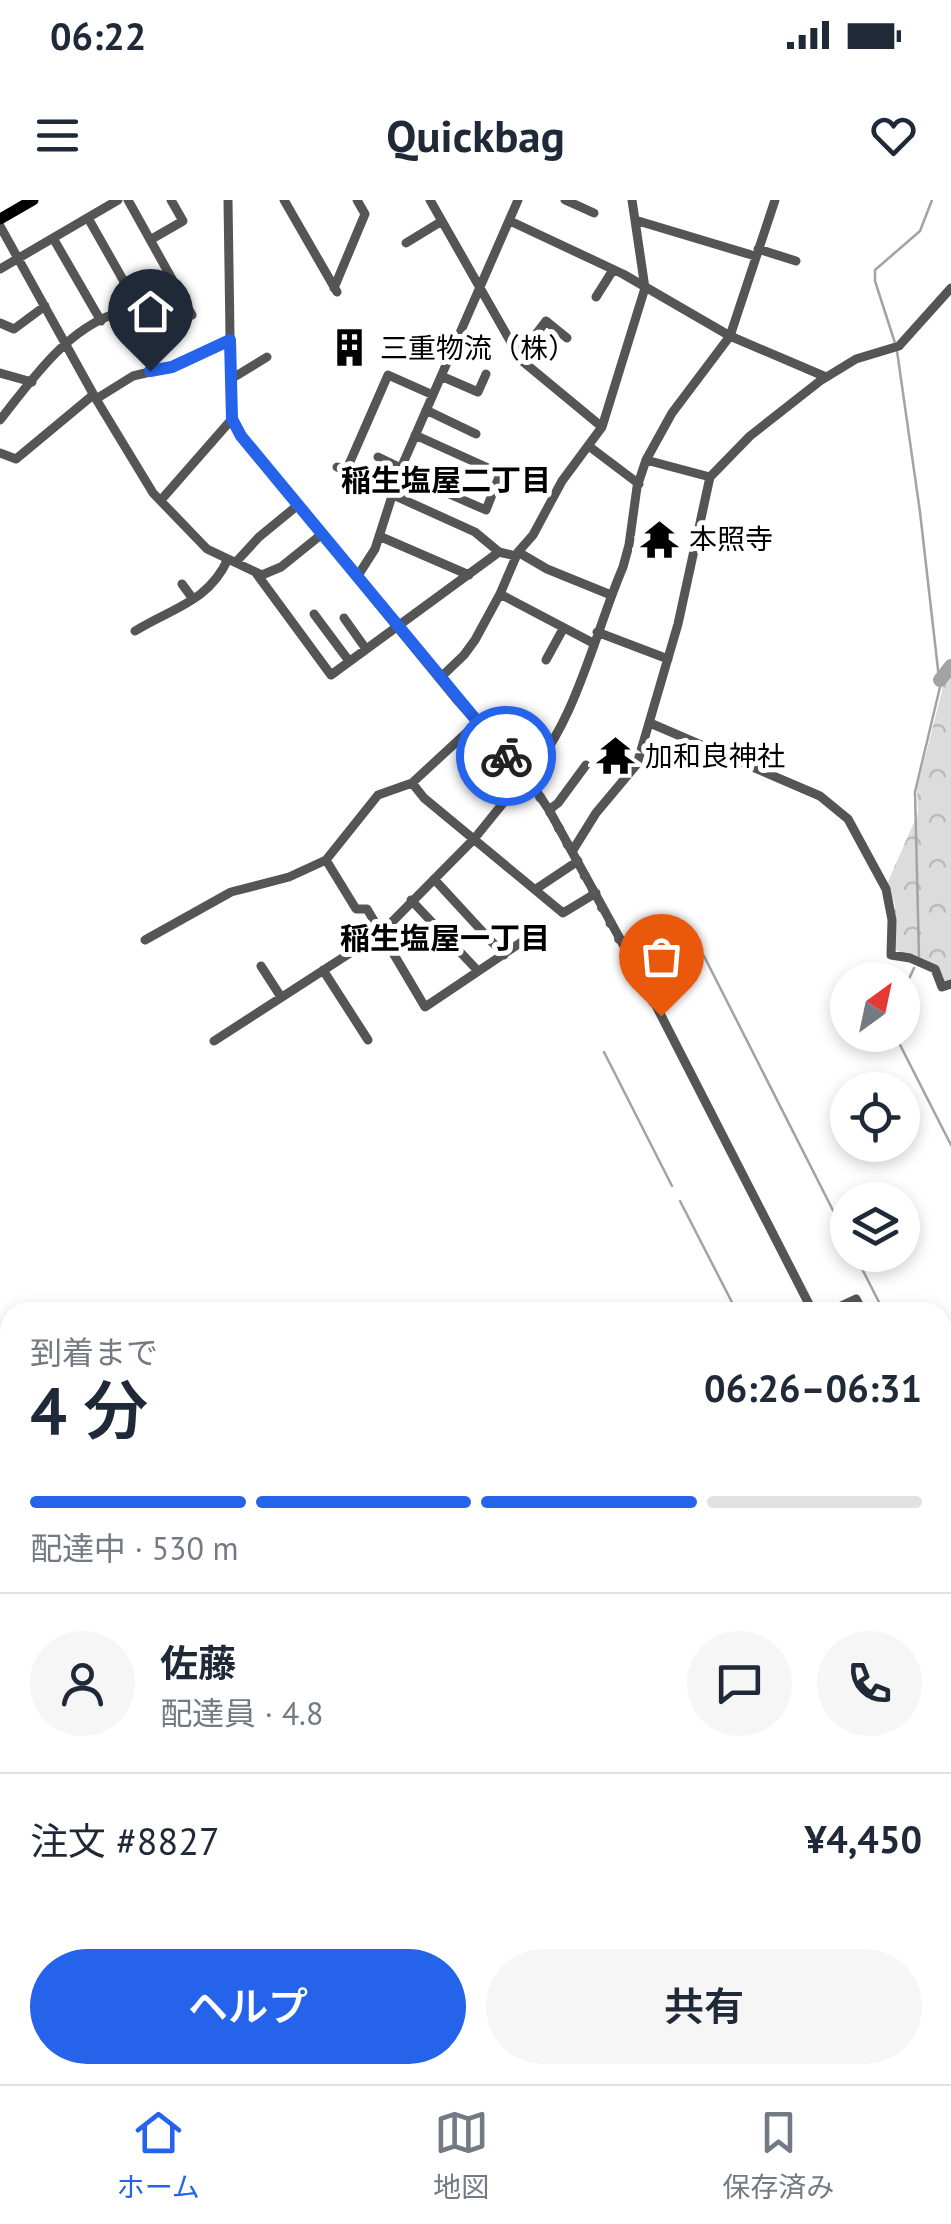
<!DOCTYPE html>
<html lang="ja">
<head>
<meta charset="utf-8">
<style>
	:root { --surface:#fff; --page:#f6f6f7; --text:#1f2937; --muted:#747a83; --line:#e0e1e3; --accent:#2563eb }
	body { margin:0; font-family:"PT Sans","Noto Sans JP",sans-serif; background:var(--page); color:var(--text); height:100vh; display:flex; flex-direction:column; font-size:38px; white-space:nowrap }
	* { box-sizing:border-box; margin:0 }
	p { font-size:32px; color:var(--muted) }
	.icon { flex:none; width:55px; height:55px; fill:none; stroke:currentColor; stroke-width:2; stroke-linecap:round; stroke-linejoin:round }
	.map { position:relative; flex:1; overflow:hidden }
	.drawer { position:absolute; left:0px; top:1102px; width:952px; height:782px; display:flex; flex-direction:column; background:var(--surface); border-radius:30px 30px 0 0; box-shadow:0 5px 15px #0003 }
	.drawer>* { flex:none }
	.needle { width:65px; rotate:33deg }
	.buttons { position:absolute; left:830px; top:762px; display:grid; gap:20px }
	.buttons a { display:grid; place-items:center; width:90px; height:90px; border-radius:50%; background:var(--surface); box-shadow:0 5px 15px #0003; font-size:50px }
	.pin { position:absolute; display:grid; place-items:center; width:85px; height:85px; color:#fff; margin:-102px -42px; border-radius:50% 50% 50% 0; rotate:-45deg; box-shadow:0 0 10px #0007 }
	.pin .icon { rotate:45deg }
	.courier { position:absolute; display:grid; place-items:center; width:100px; height:100px; margin:-50px; border:8px solid #2563eb; border-radius:50%; background:#fff; color:#222; box-shadow:0 2px 12px #0007 }
	.summary em { font-style:normal; font-weight:600 }
	.summary div { display:flex; flex-direction:column-reverse }
	.summary { display:flex; align-items:center; justify-content:space-between; height:170px; padding:0 30px }
	h1 { font-size:65px; font-weight:600; line-height:75px }
	.bar { display:grid; grid-template-columns:repeat(4,1fr); gap:15px 10px; align-content:center; height:120px; padding:0 30px }
	.bar i { height:12px; border-radius:8px; background:var(--line) }
	.bar .current { background:var(--accent) }
	.bar p { grid-column:span 4 }
	.line { display:flex; align-items:center; gap:25px; padding:0 30px; border-top:2px solid var(--line) }
	.line div { flex:1 }
	.round { display:grid; place-items:center; flex:none; width:105px; height:105px; border-radius:52px; background:var(--page) }
	.action { display:flex; gap:20px; margin-top:auto; padding:20px 30px }
	.action a { flex:1; height:115px; border-radius:60px; background:var(--accent); color:#fff; font-size:40px; font-weight:600; line-height:115px; text-align:center }
	.action a+a { background:var(--page); color:var(--text) }
	.status { display:flex; justify-content:space-between; align-items:center; height:70px; padding:0 50px; background:var(--surface); direction:ltr }
	.status svg { height:28px; fill:currentColor }
	header { display:flex; justify-content:space-between; align-items:center; height:130px; padding:0 30px; background:var(--surface); font-size:45px; font-weight:600 }
	.tab-bar { display:flex; justify-content:space-around; align-items:center; height:140px; border-top:2px solid var(--line); background:var(--surface); font-size:28px; color:var(--muted) }
	.tab-bar a { display:grid; justify-items:center; gap:5px }
	.tab-bar .current { color:var(--accent) }
	.map>svg:first-child { display:block }
	.park { fill:url(#park-crowns) }
	.lines { fill:none; stroke-linecap:round; stroke-linejoin:round }
	.stream { stroke:#a3a3a3; stroke-width:2.5 }
	.river { stroke:#a3a3a3; stroke-width:14 }
	.minor { stroke:#555; stroke-width:9 }
	.major { stroke:#000; stroke-width:11 }
	.highway { stroke:#000; stroke-width:14 }
	.done { stroke:#595959; stroke-width:10; stroke-dasharray:0 18 }
	.route { stroke:#2563eb; stroke-width:12 }
	.labels { text-anchor:middle; stroke-width:10; stroke-linejoin:round; paint-order:stroke }
	.poi-label { font-size:28px; fill:#000; stroke:#fff; text-anchor:start }
	.neighbourhood-label { font-size:30px; font-weight:bold; fill:#000; stroke:#fff }
</style>
</head>
<body>
<div class="status"><b>06:22</b><svg viewBox="0 0 49 12"><path d="M0 12V9h3v3zM5 12V6h3v6zM10 12V3h3v9zM15 12V0h3v12zM26 1h20v11H26zM47 4h2v5h-2z"/></svg></div>
<header><svg class="icon" aria-label="menu" viewBox="0 0 24 24"><path d="M4 6h16M4 12h16M4 18h16"/></svg>Quickbag<svg class="icon" aria-label="heart" viewBox="0 0 24 24"><path d="M12 20l-8-8c-3-5 5-10 8-4 3-6 11-1 8 4z"/></svg></header>
<div class="map">
<svg width="951" height="1884" viewBox="0 0 951 1884">
	<defs>
		<pattern id="park-crowns" width="20" height="18" patternUnits="userSpaceOnUse" patternTransform="scale(2.5)"><rect width="20" height="18" fill="#dcdcdc"/><path d="M2 6a3 3 0 1 1 6 0M12 15a3 3 0 1 1 6 0" fill="none" stroke="#bbb"/></pattern>
	</defs>
	<rect width="100%" height="100%" fill="#fff"/>
	<path class="park" d="M951,469v313l-6,2 -5,-14 -5,-4 -40,-16v-46l-8,-20 31,-71 -1,-24 25,-98v-11l4,-2z"/>
	<g class="lines">
		<path class="stream" d="M895,143l-20,-62v-11l45,-39 12,-31
			M897,151l23,161 20,175 -25,105 4,164
			M704,756l144,284
			M902,794l12,-26
			M895,835l56,110
			M604,852l68,134
			M680,1001l57,111
			M855,1055l29,57
			M942,1226l9,17
			M942,1514l9,16
			M942,1797l4,6
			M0,1849l10,-6
			M49,1875l6,9
			M688,1875l4,9
			M835,1875l5,9"/>
		<path class="river" d="M940,480l11,-14"/>
		<path class="minor" d="M128,0l64,115
			M228,0l3,203 1,16 9,17 215,263 73,81 20,30 97,176 167,326
			M284,0l53,92
			M430,0l91,160 81,67
			M565,0l29,13
			M88,18l55,97
			M635,20l120,36
			M510,21l113,53 107,62 96,41
			M0,26l96,173 57,94 54,56 55,26 19,-8 41,-33
			M53,38l48,83
			M150,40l33,-19 -12,-21
			M406,43l36,-22
			M758,49l38,12
			M0,69l118,-69
			M334,88l31,-74 -8,-14
			M596,97l17,-27
			M0,123l14,6 31,-23
			M517,152l10,-6 19,-25 21,17
			M0,173l32,9
			M441,176l37,16 8,-18
			M231,179l36,-22
			M96,199l37,-23 38,-9 59,-26
			M426,210l50,24
			M0,220c31,-39 65,-89 114,-106 8,-2 68,-1 78,1
			M590,247l49,37
			M0,253l16,6 77,-64
			M378,257l23,11
			M646,260l64,17
			M337,267l56,21
			M346,271l42,-96 45,20
			M399,272l87,38 13,-33 -2,-5 -82,-37
			M391,294l84,38 24,20 17,4
			M161,300l71,-81
			M379,336l90,39
			M518,352l29,17 64,26
			M236,362l23,-25 39,-32
			M256,373l75,102 168,-123
			M357,377l18,-28 26,-81 117,-268
			M182,384l11,15
			M500,394l93,49
			M314,414l35,47
			M344,418l22,31
			M135,431c39,-24 73,-29 93,-72
			M597,432l71,27
			M546,460l17,-31
			M440,478l24,-23 11,-15 25,-46 18,-42 15,-17 29,-54 40,-54 43,-139 -13,-88
			M650,523l170,73 28,23 38,70 6,31 -1,35 19,3 25,11 7,18 9,-3
			M526,577c49,-51 69,-145 97,-210l6,-22 8,-58 9,-27 26,-47 58,-77 45,-136
			M412,583l12,15 139,115 33,-20
			M549,610l9,-7 28,-38
			M573,650l23,-37 41,-49 41,-140 32,-147 40,-41 70,-55 36,-22 43,-13 52,-58
			M326,660l30,49h11l58,98 110,-74
			M434,679l70,76
			M536,689l42,-28
			M411,700l67,71
			M145,740l86,-48 58,-15 37,-17 52,-65 34,-12 65,-60
			M261,766l20,31
			M323,770l45,70
			M214,841l167,-108 93,-94 51,-63
			M828,1112l28,-13 7,13
			M942,1173l9,-4
			M942,1275l9,17
			M942,1314l9,-4
			M942,1369l9,17
			M942,1417l9,-4
			M942,1447l9,-5
			M942,1456l9,17
			M942,1537l6,-3
			M942,1609l9,-4
			M942,1810l9,-4
			M942,1857l9,-4
			M313,1875l56,2 24,7
			M518,1875h1
			M622,1875l10,9
			M762,1875l5,9
			M909,1875l4,9
			M167,1884l14,-9"/>
		<path class="major" d="M0,19l33,-19
			M0,1803l10,6
			M73,1875l4,9"/>
		<path class="highway" d="M942,1671l9,-4
			M942,1683l9,-4
			M525,1884l19,-9
			M554,1884l17,-9"/>
	</g>
	<g class="lines">
		<path class="done" d="M506,556l22,24 21,30 112,206"/>
		<path class="route" d="M150,171l22,-4 58,-27 2,79 9,17 265,320"/>
	</g>
	<defs>
		<symbol id="building-bare" viewBox="-9 -9 18 18"><path d="M-4-6H4V6H1V3H-1V6H-4ZM-2.5-4.3h1.7v1.8h-1.7ZM.8-4.3h1.7v1.8H.8ZM-2.5-1h1.7V.8h-1.7ZM.8-1h1.7V.8H.8Z" fill="#000" stroke="#fff" stroke-width="2.5" paint-order="stroke"/></symbol>
		<symbol id="temple-bare" viewBox="-9 -9 18 18"><path d="M0-6L5-2H3V0L6.5 2.5H4V6H1.5V3h-3V6H-4V2.5H-6.5L-3 0V-2H-5Z" fill="#000" stroke="#fff" stroke-width="2.5" paint-order="stroke"/></symbol>
	</defs>
	<g fill-rule="evenodd">
		<use href="#building-bare" x="322" y="120" width="55" height="55"/>
		<use href="#temple-bare" x="632" y="312" width="55" height="55"/>
		<use href="#temple-bare" x="588" y="528" width="55" height="55"/>
	</g>
	<g class="labels">
		<g class="poi-label">
			<text x="380" y="158">三重物流（株）</text>
			<text x="689" y="349">本照寺</text>
			<text x="645" y="566">加和良神社</text>
		</g>
		<g class="neighbourhood-label">
			<text x="446" y="291">稲生塩屋二丁目</text>
			<text x="445" y="749">稲生塩屋一丁目</text>
		</g>
	</g>
</svg>
<div class="buttons">
<a><svg class="needle" viewBox="-14 -14 28 28"><path d="M0-13l5 13h-10z" fill="#e53935"/><path d="M0 13l5-13h-10z" fill="#747a83"/></svg></a>
<a><svg class="icon" aria-label="locate" viewBox="0 0 24 24"><circle cx="12" cy="12" r="6"/><path d="M12 2v4M12 18v4M2 12h4M18 12h4"/></svg></a>
<a><svg class="icon" aria-label="layers" viewBox="0 0 24 24"><path d="M12 4l9 5-9 5-9-5zM3 14l9 5 9-5"/></svg></a>
</div>
<div class="pin" style="left:661px;top:816px;background:#ea580c"><svg class="icon" aria-label="bag" viewBox="0 0 24 24"><path d="M5 8h14l-1 12H6zM9 8a3 3 0 0 1 6 0"/></svg></div>
<div class="pin" style="left:150px;top:171px;background:#1f2937"><svg class="icon" aria-label="home" viewBox="0 0 24 24"><path d="M3 11l9-7 9 7M6 9v11h12V9"/></svg></div>
<div class="courier" style="left:506px;top:556px"><svg class="icon" aria-label="bike" viewBox="0 0 24 24"><circle cx="6" cy="16" r="4"/><circle cx="18" cy="16" r="4"/><path d="M6 16l4-8h5l3 8M10 8l3 8H6M13 5h3"/></svg></div>
<section class="drawer">
<div class="summary"><div><h1>4 分</h1><p>到着まで</p></div><em>06:26–06:31</em></div>
<div class="bar"><i class="current"></i><i class="current"></i><i class="current"></i><i></i><p>配達中 · 530 m</p></div>
<div class="line" style="height:180px"><a class="round"><svg class="icon" aria-label="person" viewBox="0 0 24 24"><circle cx="12" cy="8" r="4"/><path d="M4 21q1-7 8-7t8 7"/></svg></a><div><b>佐藤</b><p>配達員 · 4.8</p></div><a class="round"><svg class="icon" aria-label="chat" viewBox="0 0 24 24"><path d="M4 5h16v11H9l-5 4z"/></svg></a><a class="round"><svg class="icon" aria-label="phone" viewBox="0 0 24 24"><path d="M5 4h4l2 5-3 2q2 4 5 5l2-3 5 2v4C11 20 4 13 5 4z"/></svg></a></div>
<div class="line" style="height:130px"><div>注文 #8827</div><b>¥4,450</b></div>
<div class="action"><a>ヘルプ</a><a>共有</a></div>
</section>
</div>
<nav class="tab-bar">
<a class="current"><svg class="icon" aria-label="home" viewBox="0 0 24 24"><path d="M3 11l9-7 9 7M6 9v11h12V9"/></svg>ホーム</a>
<a><svg class="icon" aria-label="map" viewBox="0 0 24 24"><path d="M3 6l6-2 6 2 6-2v14l-6 2-6-2-6 2zM9 4v14M15 6v14"/></svg>地図</a>
<a><svg class="icon" aria-label="saved" viewBox="0 0 24 24"><path d="M7 4h10v16l-5-4-5 4z"/></svg>保存済み</a>
</nav>
</body>
</html>
